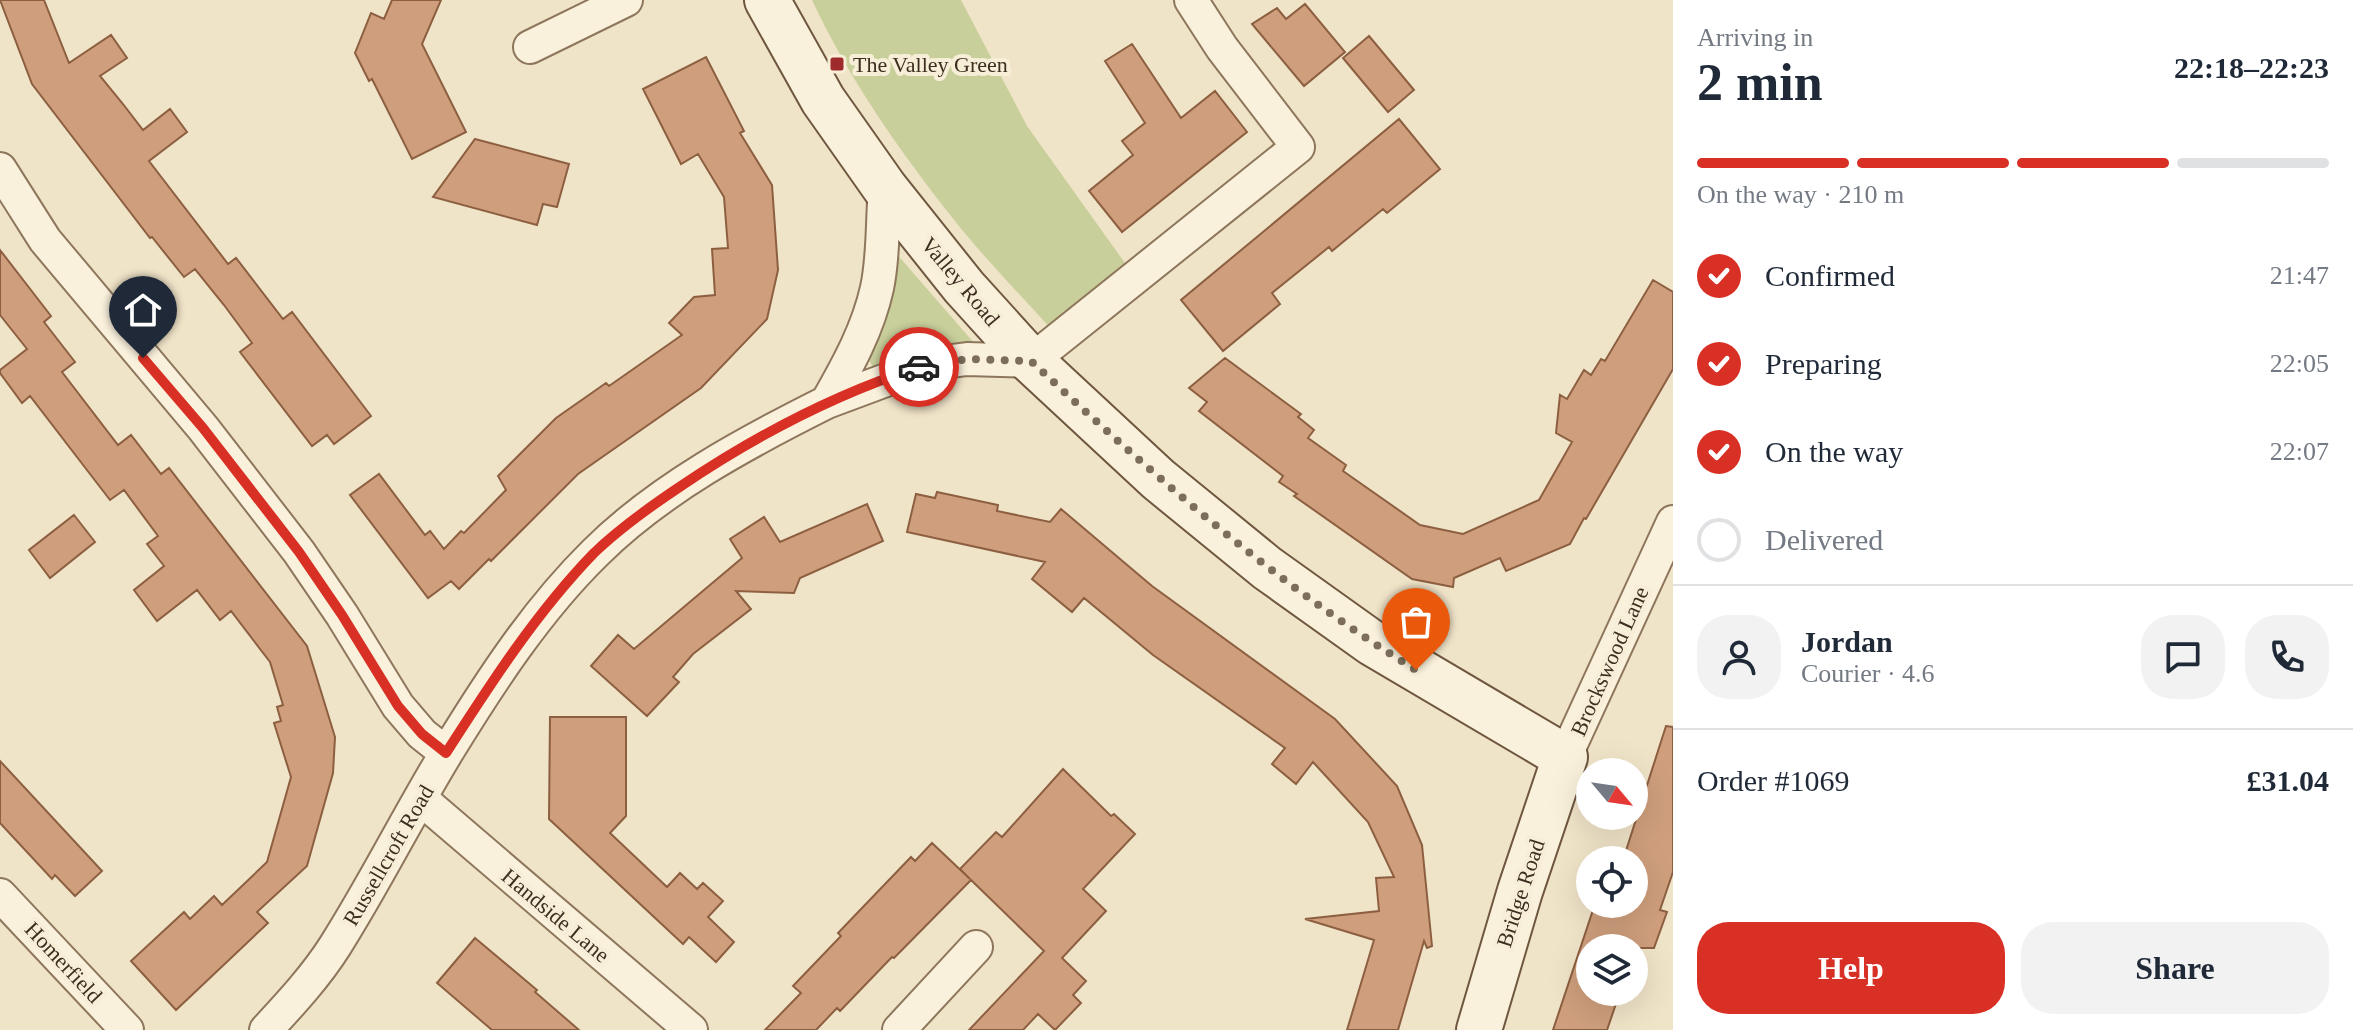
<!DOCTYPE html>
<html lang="en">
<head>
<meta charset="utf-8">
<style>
	:root { --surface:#fff; --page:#f2f2f3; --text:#1f2937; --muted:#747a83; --line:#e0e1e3; --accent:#d93025 }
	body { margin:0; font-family:"Times New Roman",serif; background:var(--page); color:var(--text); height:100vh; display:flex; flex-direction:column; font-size:30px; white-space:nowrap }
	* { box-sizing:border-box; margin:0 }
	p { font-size:26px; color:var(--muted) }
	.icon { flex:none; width:44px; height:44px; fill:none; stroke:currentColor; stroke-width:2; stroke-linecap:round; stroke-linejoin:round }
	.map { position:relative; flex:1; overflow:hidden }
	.details { display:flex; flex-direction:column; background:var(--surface); width:680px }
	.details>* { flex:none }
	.needle { width:52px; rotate:119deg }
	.tools { position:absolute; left:1576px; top:758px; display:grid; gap:16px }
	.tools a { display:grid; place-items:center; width:72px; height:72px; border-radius:50%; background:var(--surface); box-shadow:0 8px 32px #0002; font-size:40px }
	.pin { position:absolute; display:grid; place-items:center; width:68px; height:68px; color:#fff; margin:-82px -34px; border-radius:50% 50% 50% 0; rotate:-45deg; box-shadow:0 0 8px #0007 }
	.pin .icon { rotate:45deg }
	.courier { position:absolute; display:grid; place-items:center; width:80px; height:80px; margin:-40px; border:6px solid #d93025; border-radius:50%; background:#fff; color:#222; box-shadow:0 2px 10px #0007 }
	.overview em { font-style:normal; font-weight:700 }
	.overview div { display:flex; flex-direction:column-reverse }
	.overview { display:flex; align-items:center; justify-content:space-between; height:136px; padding:0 24px }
	h1 { font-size:52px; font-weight:700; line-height:60px }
	.bar { display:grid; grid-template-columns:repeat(4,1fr); gap:12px 8px; align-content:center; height:96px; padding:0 24px }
	.bar i { height:10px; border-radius:6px; background:var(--line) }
	.bar .selected { background:var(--accent) }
	.bar p { grid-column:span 4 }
	.line { display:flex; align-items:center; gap:20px; padding:0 24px; border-top:2px solid var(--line) }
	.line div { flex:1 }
	.round { display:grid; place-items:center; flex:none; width:84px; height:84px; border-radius:32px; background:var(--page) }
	ol { padding:0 24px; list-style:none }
	li { display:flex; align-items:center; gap:24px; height:88px }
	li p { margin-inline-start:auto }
	li .icon { padding:8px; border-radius:50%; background:var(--accent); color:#fff; stroke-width:4 }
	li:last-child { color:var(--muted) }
	li i { width:44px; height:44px; border:4px solid var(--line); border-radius:50% }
	.cta { display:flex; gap:16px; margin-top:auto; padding:16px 24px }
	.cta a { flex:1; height:92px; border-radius:32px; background:var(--accent); color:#fff; font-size:32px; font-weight:700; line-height:92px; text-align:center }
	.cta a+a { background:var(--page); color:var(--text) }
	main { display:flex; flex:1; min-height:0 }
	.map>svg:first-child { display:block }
	.green { fill:#c9cf9b }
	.building { fill:#cf9f7d; stroke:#8d5f41; stroke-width:2 }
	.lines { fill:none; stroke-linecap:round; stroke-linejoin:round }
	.street-casing { stroke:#8d765c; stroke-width:36 }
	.secondary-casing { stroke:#6f573f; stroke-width:48 }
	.street { stroke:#faf1dc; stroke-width:32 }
	.secondary { stroke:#faf1dc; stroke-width:44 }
	.done { stroke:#7c6e5b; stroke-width:8; stroke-dasharray:0 14.4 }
	.route { stroke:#d93025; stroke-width:10 }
	.poi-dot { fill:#9e2a2b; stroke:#f7eed8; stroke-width:3 }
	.labels { text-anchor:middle; stroke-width:8; stroke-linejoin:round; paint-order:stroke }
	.poi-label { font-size:22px; fill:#3d2e20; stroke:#f7eed8; text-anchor:start }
	.street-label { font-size:22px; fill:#3d2e20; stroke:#f7eed8 }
</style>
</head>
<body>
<main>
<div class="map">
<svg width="1673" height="1030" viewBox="0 0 1673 1030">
	<rect width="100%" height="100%" fill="#f0e4c8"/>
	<path class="green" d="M812,0h149l66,126 98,137 -64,63 -9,4c-34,-38 -70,-74 -101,-114 -53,-67 -103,-139 -139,-216z
		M895,252l80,92 -93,23h-9l-6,-10z"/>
	<path class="building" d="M0,0h44l25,63 42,-28 16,23 -27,18 23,28 20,26 27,-21 17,23 -38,29 79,103 8,-6 47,61 9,-7 79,104 -37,28 -7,-9 -15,11 -72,-94 12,-9 -28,-38 -29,-36 -11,8 -32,-40 -2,1 -118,-154z
		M392,0h49l-19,44 44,88 -54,27 -40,-80 -3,2 -14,-28 16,-40 13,6z
		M1305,4l40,48 -41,34 -52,-62 25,-16 9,11z
		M1369,36l45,54 -26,22 -45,-54z
		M1132,44l49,74 34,-27 32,41 -125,100 -33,-41 44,-36 -11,-14 23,-18 -40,-62z
		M706,57l38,74 -4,2 32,52 6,85 -11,49 -66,69 -123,86 -87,87 -2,-2 -30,30 -8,-8 -23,17 -78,-103 29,-21 46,61 5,-4 14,18 17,-18 3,2 42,-43 -8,-14 58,-58 50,-35 3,3 73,-51 -13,-12 25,-26 21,-2 -3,-46 16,-1 -4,-51 -26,-43 -17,10 -38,-75z
		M1399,119l41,50 -53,44 -4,-4 -51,42 -3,-4 -57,46 8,11 -57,47 -42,-51z
		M475,139l94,25 -12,43 -14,-3 -6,21 -104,-28z
		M0,250l51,66 -7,6 31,40 -13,10 56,73 13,-10 30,39 8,-6 138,178 28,91 -2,36 -26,93 -50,46 11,11 -92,87 -45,-49 53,-49 6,7 24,-23 8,9 45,-43 24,-85 -17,-54 7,-2 -4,-14 6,-2 -13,-43 -39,-51 -11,9 -23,-30 -40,31 -23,-31 30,-24 -17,-22 11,-8 -34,-46 -14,10 -80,-104 -8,7 -22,-30v-3l27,-21 -27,-34z
		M1653,280l20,12v77l-87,150 -2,-1 -14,26 -64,27 -6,-13 -46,20 -1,9 -41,-8 -118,-83 3,-2 -18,-12 4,-6 -84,-65 8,-9 -18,-14 36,-30 76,56 -3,3 16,13 -6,8 38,27 -3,6 77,54 43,9 76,-34 33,-58 -16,-9 4,-38 7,4 17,-29 7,5 10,-16 4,2z
		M937,492l61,13 -1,6 53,11 11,-13 91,77 183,133 62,67 25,59 10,101 -5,2 -3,-7 -26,89h-51l27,-90 -69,-21 74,-8 -3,-33 18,-1 -26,-55 -55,-60 -17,22 -24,-20 13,-16 -132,-93 -69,-57 -12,14 -40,-33 13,-17 -138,-30 9,-38 19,4z
		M867,504l16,37 -83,37 -6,15 -58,-2 15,18 -58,45 -20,23 6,5 -32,34 -56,-50 27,-31 16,14 108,-91 -12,-19 34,-22 16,25z
		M74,515l21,27 -45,36 -21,-28z
		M550,717h76v99l-16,17 57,54 13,-14 17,16 6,-6 20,18 -15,16 26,25 -18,20 -27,-25 -6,7 -134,-125z
		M1666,726l7,1v145l-13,38 7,2 -13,36h-64v44h30l-13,38h-54l42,-126h39v-44h-11z
		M0,761l102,110 -27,25 -20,-21 -3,4 -52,-56z
		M1063,769l48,47 3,-2 21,20 -52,55 23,22 -44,47 24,23 -13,14 8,8 -26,27 -17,-16 -15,16h-54l75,-79 -73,-71 -77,78 -2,-1 -52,54 -3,-3 -21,22h-51l36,-37 -8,-7 48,-50 -3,-3 73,-76 4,4 17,-18 38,36 -10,-10 36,-37 6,5z
		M475,938l62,52 -2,2 44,38h-87l-55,-47z"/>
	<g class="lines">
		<defs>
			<path id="street" d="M530,47l96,-47
				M0,169l45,71 158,188 96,124 43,63 56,91 24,28 24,19
				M885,188c-3,33 -1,68 -8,100 -9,41 -29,77 -50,114l102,-38 38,-5 64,2 267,-214 -76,-99 -31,-48
				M1565,757l108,-235
				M421,799l270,231
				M0,895l127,135
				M266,1030c25,-27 50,-54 69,-84 40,-63 73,-130 112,-194 43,-70 89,-141 148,-199 64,-64 152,-111 232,-151
				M899,1030l77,-83"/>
			<path id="secondary" d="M767,0l56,100 62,88 79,99 67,74 127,118 109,89 105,75 193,114 -45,134 -41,139"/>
		</defs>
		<use href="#street" class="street-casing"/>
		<use href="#secondary" class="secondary-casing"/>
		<use href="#street" class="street"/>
		<use href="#secondary" class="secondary"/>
	</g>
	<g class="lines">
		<path class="done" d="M919,367l48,-8 64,2c121,113 243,222 385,309"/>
		<path class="route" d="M143,358l60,70 96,124 43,63 56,91 24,28 24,19c45,-70 90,-140 148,-200 26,-25 57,-47 87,-67 74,-50 152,-91 238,-119"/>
	</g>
	<rect class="poi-dot" x="829" y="56" width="16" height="16" rx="4"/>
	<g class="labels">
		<g class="poi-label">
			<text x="853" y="72">The Valley Green</text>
		</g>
		<g class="street-label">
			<text transform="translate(961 281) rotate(50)" y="8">Valley Road</text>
			<text transform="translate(1609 661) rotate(-66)" y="8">Brockswood Lane</text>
			<text transform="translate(388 855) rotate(-60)" y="8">Russellcroft Road</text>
			<text transform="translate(1520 893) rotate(-72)" y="8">Bridge Road</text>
			<text transform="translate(556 915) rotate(40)" y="8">Handside Lane</text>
			<text transform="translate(64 962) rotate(47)" y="8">Homerfield</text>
		</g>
	</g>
</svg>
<div class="tools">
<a><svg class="needle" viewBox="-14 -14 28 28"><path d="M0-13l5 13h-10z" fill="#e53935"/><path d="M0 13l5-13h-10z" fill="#747a83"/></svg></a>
<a><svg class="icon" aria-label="locate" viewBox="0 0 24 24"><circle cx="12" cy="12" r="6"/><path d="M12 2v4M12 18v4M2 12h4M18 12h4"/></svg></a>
<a><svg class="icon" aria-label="layers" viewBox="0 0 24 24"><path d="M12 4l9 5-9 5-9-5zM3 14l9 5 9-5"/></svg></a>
</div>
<div class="pin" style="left:1416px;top:670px;background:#ea580c"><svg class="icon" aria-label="bag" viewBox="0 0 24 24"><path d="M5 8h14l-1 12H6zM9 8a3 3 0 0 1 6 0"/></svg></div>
<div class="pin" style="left:143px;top:358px;background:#1f2937"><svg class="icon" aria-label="home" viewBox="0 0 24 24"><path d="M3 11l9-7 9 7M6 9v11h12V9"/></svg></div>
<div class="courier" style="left:919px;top:367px"><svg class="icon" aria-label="car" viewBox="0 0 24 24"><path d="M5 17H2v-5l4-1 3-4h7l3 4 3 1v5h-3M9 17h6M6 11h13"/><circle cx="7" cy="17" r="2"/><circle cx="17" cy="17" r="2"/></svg></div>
</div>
<section class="details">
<div class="overview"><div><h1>2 min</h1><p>Arriving in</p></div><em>22:18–22:23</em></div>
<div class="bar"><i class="selected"></i><i class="selected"></i><i class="selected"></i><i></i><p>On the way · 210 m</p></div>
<ol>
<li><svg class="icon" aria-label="check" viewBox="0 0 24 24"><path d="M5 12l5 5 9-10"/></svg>Confirmed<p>21:47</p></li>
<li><svg class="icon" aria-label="check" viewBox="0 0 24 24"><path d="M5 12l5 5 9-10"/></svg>Preparing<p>22:05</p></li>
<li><svg class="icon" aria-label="check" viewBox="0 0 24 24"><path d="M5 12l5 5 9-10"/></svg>On the way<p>22:07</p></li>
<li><i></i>Delivered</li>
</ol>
<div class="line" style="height:144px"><a class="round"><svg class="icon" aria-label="person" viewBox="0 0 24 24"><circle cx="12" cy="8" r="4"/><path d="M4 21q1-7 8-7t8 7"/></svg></a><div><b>Jordan</b><p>Courier · 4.6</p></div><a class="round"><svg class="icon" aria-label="chat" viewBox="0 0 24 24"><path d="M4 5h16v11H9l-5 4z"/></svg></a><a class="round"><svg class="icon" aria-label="phone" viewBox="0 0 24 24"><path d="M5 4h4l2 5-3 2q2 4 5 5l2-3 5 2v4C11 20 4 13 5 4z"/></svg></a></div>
<div class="line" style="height:104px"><div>Order #1069</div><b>£31.04</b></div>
<div class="cta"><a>Help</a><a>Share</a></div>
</section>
</main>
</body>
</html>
